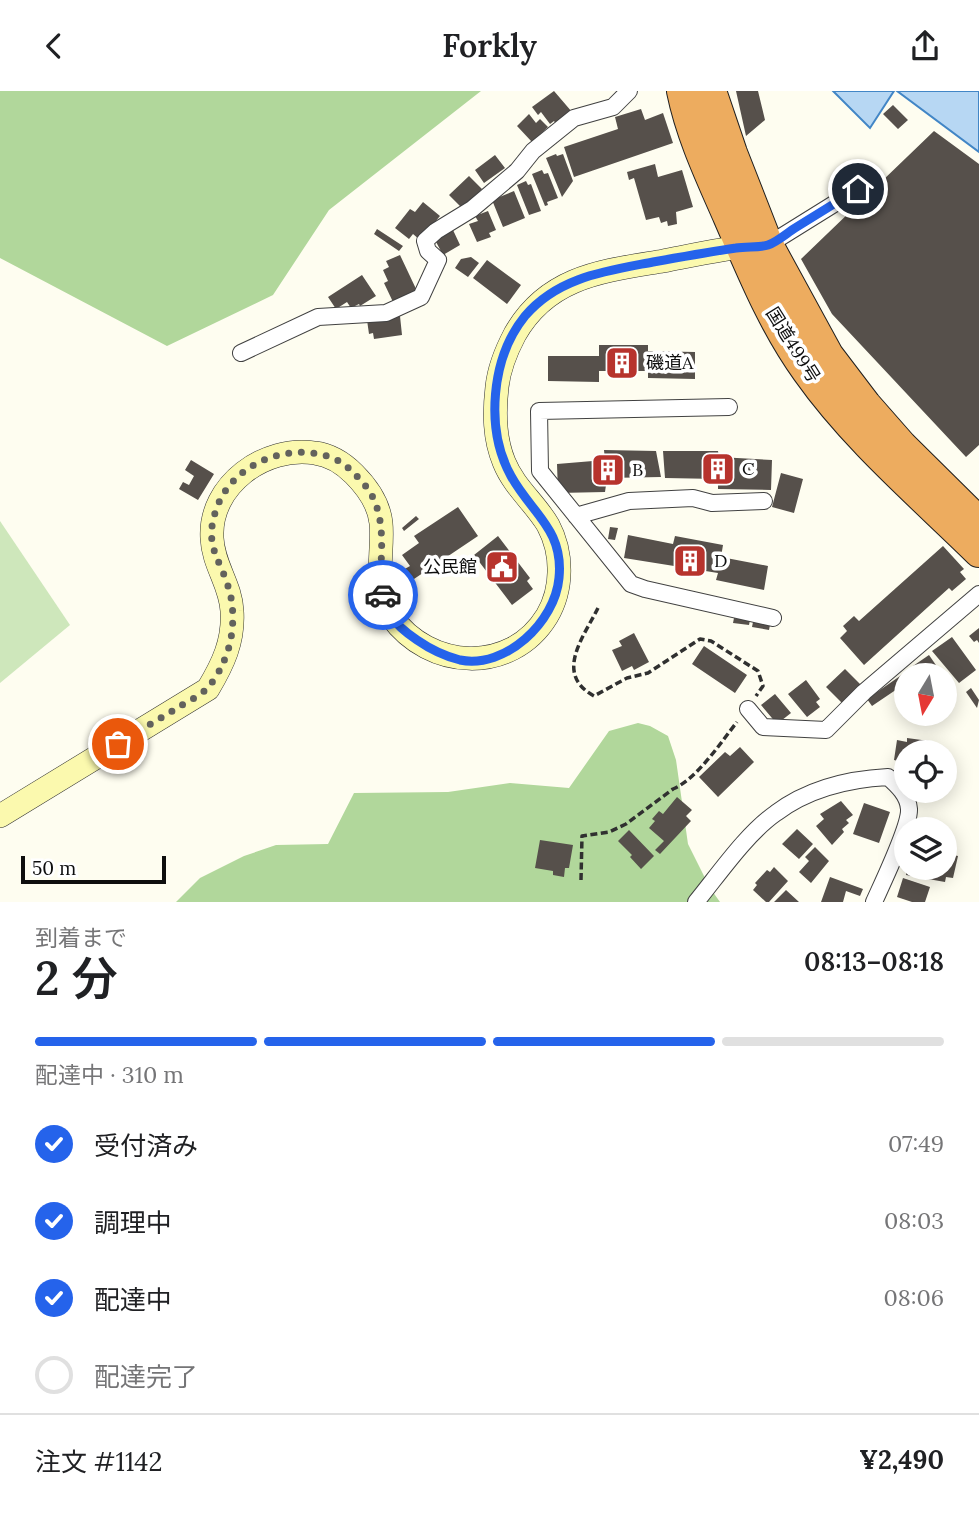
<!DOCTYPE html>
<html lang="ja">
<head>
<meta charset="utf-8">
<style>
	:root { --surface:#fff; --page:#f2f2f2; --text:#202124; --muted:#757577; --line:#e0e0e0; --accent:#2563eb }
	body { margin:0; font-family:Lora,"Noto Sans JP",serif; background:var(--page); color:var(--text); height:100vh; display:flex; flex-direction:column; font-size:26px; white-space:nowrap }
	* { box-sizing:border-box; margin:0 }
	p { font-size:23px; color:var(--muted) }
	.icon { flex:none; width:38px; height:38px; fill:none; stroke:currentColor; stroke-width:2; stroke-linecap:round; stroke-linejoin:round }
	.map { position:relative; height:811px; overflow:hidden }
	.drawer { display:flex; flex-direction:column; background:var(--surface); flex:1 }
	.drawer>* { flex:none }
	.needle { width:46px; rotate:190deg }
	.fabs { position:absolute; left:894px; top:572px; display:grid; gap:14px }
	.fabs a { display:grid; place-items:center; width:63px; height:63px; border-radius:50%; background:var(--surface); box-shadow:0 4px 18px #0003; font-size:35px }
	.scale { position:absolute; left:21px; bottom:18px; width:145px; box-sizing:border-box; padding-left:7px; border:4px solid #0e0e0e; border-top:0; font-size:19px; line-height:24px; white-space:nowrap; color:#0e0e0e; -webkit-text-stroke:5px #fff; paint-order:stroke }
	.pin { position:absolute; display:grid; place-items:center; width:60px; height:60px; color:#fff; margin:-30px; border:4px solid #fff; border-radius:50%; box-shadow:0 2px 7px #0007 }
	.courier { position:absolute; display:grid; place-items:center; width:70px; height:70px; margin:-35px; border:5px solid #2563eb; border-radius:50%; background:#fff; color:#222; box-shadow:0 2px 9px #0007 }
	.headline em { font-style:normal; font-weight:600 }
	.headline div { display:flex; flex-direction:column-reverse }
	.headline { display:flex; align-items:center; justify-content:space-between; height:119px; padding:0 35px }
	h1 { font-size:46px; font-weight:600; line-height:52px }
	.bar { display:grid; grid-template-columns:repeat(4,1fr); gap:10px 7px; align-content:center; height:84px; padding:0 35px }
	.bar i { height:9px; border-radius:5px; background:var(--line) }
	.bar .active { background:var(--accent) }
	.bar p { grid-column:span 4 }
	.line { display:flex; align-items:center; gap:18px; padding:0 35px; border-top:2px solid var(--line) }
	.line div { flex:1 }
	ol { padding:0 35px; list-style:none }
	li { display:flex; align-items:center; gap:21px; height:77px }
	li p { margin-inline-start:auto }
	li .icon { padding:7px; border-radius:50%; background:var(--accent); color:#fff; stroke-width:4 }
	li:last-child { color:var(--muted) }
	li i { width:38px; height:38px; border:4px solid var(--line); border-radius:50% }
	header { display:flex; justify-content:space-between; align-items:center; height:91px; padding:0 35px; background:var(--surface); font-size:32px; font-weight:600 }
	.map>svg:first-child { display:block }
	.green { fill:#cee7bb }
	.forest { fill:#b1d79b }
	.water { fill:#b7d7f3; stroke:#4286c6; stroke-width:2 }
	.building { fill:#56504b }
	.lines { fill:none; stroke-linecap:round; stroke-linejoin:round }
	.street-casing { stroke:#414141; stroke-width:18 }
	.secondary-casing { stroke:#303030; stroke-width:24 }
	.highway-casing { stroke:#1f1f1f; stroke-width:32 }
	.path { stroke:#303030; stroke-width:3.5; stroke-dasharray:7 3.5; stroke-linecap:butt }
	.street { stroke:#fff; stroke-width:16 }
	.secondary { stroke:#fbf9ae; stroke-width:23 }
	.highway { stroke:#edac5f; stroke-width:30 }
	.done { stroke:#62625d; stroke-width:7; stroke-dasharray:0 12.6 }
	.route { stroke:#2563eb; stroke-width:9 }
	.labels { text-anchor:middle; stroke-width:7; stroke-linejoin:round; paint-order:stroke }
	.street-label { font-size:18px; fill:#0e0e0e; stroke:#fff }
	.poi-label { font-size:18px; fill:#0e0e0e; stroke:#fff; text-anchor:start }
</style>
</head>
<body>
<header><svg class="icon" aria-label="back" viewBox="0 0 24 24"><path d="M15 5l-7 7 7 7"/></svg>Forkly<svg class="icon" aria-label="share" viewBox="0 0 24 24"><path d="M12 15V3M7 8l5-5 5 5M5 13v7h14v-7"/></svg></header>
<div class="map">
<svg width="979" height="811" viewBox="0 0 979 811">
	<rect width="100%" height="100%" fill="#fefdf0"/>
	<path class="green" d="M0,430l70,104 -70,58z"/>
	<path class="forest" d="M0,0h481l-152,119 -56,85 -106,51 -167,-88z
		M638,632l12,3 18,10 8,24 12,84 22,44 10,14h-544l24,-24 44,-22 32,-11 52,-1 26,-51 94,-1 62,-9 59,5 40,-57z"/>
	<path class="water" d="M833,0h61l-24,37z
		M897,0h82v61z"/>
	<path class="building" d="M554,0l18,21 -16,12 -2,-3 -4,3 -9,-12 -3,3 -6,-8z
		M736,0h22l7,29 -19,16z
		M893,14l15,15 -10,9 -15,-15z
		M641,18l4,11 18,-7 10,30 -99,34 -10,-30 54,-18 -3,-12z
		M529,23l7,9 4,-4 8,8 -16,15 -15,-16z
		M934,40l45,33v281l-13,12 -134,-143 -31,-55z
		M556,63l1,2 6,-2 10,27 -11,16 -16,-39z
		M495,64l10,13 -21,15 -9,-13z
		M655,73l3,13 24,-7 11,37 -17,5 1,12 -9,2 -1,-5 -6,2 -2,-6 -13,3 -12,-42 -5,2 -2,-8z
		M542,79l2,4 4,-1 10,25 -11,4 1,3 -3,1 -13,-32z
		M469,85l13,13 -20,19 -13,-13z
		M526,90l2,4 3,-1 10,27 -12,4 -12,-30z
		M514,100l11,27 -22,9 -11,-27z
		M423,111l17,14 -20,24 -7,-6 -4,5 -14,-11 15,-19 5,3z
		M488,120l8,19 -7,3 2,4 -14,5 -8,-18 9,-3 -3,-5z
		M377,138l26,17 -4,5 -25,-17z
		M453,139l7,15 -17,10 -8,-15z
		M400,164l17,36 -24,11 -9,-19 4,-2 -5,-11 6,-3 -3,-6z
		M471,166l8,6 -11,14 -13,-9 6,-9z
		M487,169l34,25 -14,19 -34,-26z
		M362,184l14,21 -16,10 -1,-2 -8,4 -4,-6 -11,7 -8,-12z
		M400,225l2,19 -28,4 -1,-6 -4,1 -2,-14z
		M599,254h49v6l47,1v27l-47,-1v-7h-49v11l-51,-1v-25h51z
		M604,359l52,1 5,26 -54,1 -2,14 -47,1 -1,-29 48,-4z
		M663,360h55l1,6 53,3 -1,30 -53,-1v-10l-53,-1z
		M191,369l23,14 -16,26 -19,-11 4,-7 6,3 5,-9 -9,-6z
		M781,382l22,6 -9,34 -22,-6z
		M458,416l20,29 -67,45 -8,-11 7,-4 -8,-11 17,-12 -5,-7z
		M416,425l3,3 -15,12 -2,-3z
		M610,436l8,1 -3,12 -7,-1z
		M628,444l45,9 2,-8 48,9 -2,12 47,9 -4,24 -48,-10 2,-7 -94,-15z
		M498,445l32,42 -3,3 6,8 -21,16 -38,-50z
		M943,455l21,23 -4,3 6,7 -14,12 -3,-3 -85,77 -24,-27 7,-7 -4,-5 11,-10 5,5z
		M734,527l16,2 -1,5 -16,-2z
		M753,531l17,3 -1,5 -17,-3z
		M979,537v15l-2,-3 -3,2 -5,-6z
		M634,542l15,29 -15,8 -2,-4 -10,5 -10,-21 10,-4 -3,-5z
		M952,546l24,33 -17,13 -27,-32z
		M704,555l43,29 -12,18 -43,-29z
		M929,564l11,16 -7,4h-13l-7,-9z
		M845,578l17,17 -19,18 -17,-17z
		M903,583l3,9 -34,23 -5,-7z
		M806,589l14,19 -4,3 4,5 -13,10 -19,-23z
		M971,597l8,12 -2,8 -11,-16z
		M775,603l16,19 -14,11 -16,-19z
		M907,647l22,3 -2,7 4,1 -1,4h-24v10l-12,-3 3,-20 10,2z
		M740,656l14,15 -36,35 -19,-20 26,-25 5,4z
		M677,706l15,13 -6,6 5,5 -31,33 -5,-4 9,-9 -15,-13 6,-7 -3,-2 7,-8 4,3z
		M841,710l12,14 -7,5 3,3 -7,6 2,3 -12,13 -16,-19 8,-7 -4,-5z
		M864,712l26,9 -11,31 -26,-9z
		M797,738l16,15 -14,15 -17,-15z
		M629,739l25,26 -13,13 -11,-12 2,-2 -14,-14z
		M540,749l33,5 -4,23h-4l-1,9 -11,-2v-4l-18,-3z
		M815,756l14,14 -18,22 -12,-11 10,-11 -4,-4z
		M945,762l13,3 -5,22 -7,-1 -1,5 -39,-7 1,-7h38z
		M774,776l14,14 -19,21h-3l-13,-12 4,-5 -2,-2 12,-13 3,2z
		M830,786l33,12 -3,7 -14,-5 -3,11h-22z
		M903,787l27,9 -5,15h-13l-15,-5z
		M786,799l13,12h-25z"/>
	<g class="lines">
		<defs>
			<path id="street" d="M768,154l90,-56
				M241,262l77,-36 68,-4 35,-16 17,-37 -10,-9 -3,-10 11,-10 36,-22 45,-38 16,-20 41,-33 39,-11 16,-16
				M729,316l-190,4 1,60 91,113 14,5 128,29
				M576,425l53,-15 64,-3 19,5 52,-2
				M748,618l15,18 63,3 38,-38 115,-98
				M696,811c23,-28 50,-68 80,-89 32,-24 73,-34 112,-36 9,8 20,18 21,32 1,17 -27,75 -35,93"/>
			<path id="secondary" d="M0,725l208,-127c15,-25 26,-48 24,-78 -1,-26 -19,-46 -20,-73 -3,-53 53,-93 103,-85 15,2 29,11 39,21 13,13 25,30 27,49 3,30 -9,66 10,93 38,54 120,59 156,0 16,-27 16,-63 1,-91 -13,-22 -34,-38 -44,-63 -10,-24 -10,-49 -7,-75 2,-19 9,-36 18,-53 33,-58 88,-63 148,-73 31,-6 62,-13 94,-16"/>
			<path id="highway" d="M682,0c9,44 28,84 46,125 23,53 45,108 79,155 48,68 113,123 172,181
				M711,0l21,62 36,92 60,110 38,50 36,41 77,76"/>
		</defs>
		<use href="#street" class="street-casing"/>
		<use href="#secondary" class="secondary-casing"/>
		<use href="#highway" class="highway-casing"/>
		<path class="path" d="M598,517c-15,30 -44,66 -4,88l33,-18 21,-5 52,-34 11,2 47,30 5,15 -7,10
			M581,789l1,-44 27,-4 17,-8 47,-35c24,-10 48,-47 64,-67"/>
		<use href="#street" class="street"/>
		<use href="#secondary" class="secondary"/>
		<use href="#highway" class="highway"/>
	</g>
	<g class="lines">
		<path class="done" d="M118,653c21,-13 43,-26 64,-39 8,-5 20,-10 26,-18 6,-6 11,-15 14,-22 12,-23 14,-55 6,-79 -9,-29 -24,-41 -12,-76 15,-47 75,-70 119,-51 11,5 20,15 28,24 25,27 18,69 17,102l3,10"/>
		<path class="route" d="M383,504c2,6 4,15 7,20 6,9 18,19 27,25 13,9 27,16 43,20 46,9 95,-38 99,-82 5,-49 -28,-65 -48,-102 -26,-47 -20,-118 14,-160 33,-39 81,-45 128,-54 28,-5 56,-10 83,-14 10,-2 23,0 32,-3 9,-3 19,-12 27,-17 21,-13 42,-26 63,-39"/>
	</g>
	<defs>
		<symbol id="building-square" viewBox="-11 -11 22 22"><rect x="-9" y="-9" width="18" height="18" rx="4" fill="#b7332d" stroke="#fff"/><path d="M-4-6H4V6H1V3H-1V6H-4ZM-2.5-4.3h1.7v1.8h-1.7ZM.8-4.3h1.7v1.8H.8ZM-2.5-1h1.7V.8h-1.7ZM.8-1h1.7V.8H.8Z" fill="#fff"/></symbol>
		<symbol id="civic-square" viewBox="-11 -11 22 22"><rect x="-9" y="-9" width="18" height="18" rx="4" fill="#b7332d" stroke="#fff"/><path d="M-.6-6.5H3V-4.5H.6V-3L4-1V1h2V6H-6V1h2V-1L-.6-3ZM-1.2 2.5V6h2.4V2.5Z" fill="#fff"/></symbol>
	</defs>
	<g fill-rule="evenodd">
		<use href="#building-square" x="603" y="253" width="38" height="38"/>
		<use href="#building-square" x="699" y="359" width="38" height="38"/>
		<use href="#building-square" x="589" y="360" width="38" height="38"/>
		<use href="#building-square" x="671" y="451" width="38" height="38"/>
		<use href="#civic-square" x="483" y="457" width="38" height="38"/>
	</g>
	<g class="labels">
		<g class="street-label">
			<text transform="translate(793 254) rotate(58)" y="6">国道499号</text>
		</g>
		<g class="poi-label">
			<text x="646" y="278">磯道A</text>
			<text x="742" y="384">C</text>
			<text x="632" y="385">B</text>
			<text x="714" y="476">D</text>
			<text x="477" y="482" text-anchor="end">公民館</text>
		</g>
	</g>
</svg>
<div class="fabs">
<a><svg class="needle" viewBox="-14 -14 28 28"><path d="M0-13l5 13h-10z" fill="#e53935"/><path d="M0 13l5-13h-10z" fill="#757577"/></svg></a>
<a><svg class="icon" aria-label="locate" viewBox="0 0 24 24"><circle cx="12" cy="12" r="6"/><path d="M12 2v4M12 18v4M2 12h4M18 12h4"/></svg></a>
<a><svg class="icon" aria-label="layers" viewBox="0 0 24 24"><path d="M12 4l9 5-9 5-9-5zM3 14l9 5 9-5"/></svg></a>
</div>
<div class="scale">50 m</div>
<div class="pin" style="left:118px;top:653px;background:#ea580c"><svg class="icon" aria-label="bag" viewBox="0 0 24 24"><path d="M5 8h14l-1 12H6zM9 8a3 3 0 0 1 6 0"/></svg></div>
<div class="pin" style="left:858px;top:98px;background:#1f2937"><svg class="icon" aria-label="home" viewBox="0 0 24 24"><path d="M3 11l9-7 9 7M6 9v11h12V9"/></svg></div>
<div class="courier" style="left:383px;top:504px"><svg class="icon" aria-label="car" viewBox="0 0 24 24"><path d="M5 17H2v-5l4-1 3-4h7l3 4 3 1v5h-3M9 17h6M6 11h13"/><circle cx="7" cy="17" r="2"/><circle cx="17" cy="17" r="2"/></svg></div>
</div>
<section class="drawer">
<div class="headline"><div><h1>2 分</h1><p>到着まで</p></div><em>08:13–08:18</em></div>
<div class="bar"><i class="active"></i><i class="active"></i><i class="active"></i><i></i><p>配達中 · 310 m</p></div>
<ol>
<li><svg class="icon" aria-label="check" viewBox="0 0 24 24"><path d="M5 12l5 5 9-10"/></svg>受付済み<p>07:49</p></li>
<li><svg class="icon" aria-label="check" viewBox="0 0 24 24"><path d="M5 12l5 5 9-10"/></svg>調理中<p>08:03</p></li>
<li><svg class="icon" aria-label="check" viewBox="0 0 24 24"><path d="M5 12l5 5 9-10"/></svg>配達中<p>08:06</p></li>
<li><i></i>配達完了</li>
</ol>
<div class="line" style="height:91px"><div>注文 #1142</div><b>¥2,490</b></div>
</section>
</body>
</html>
